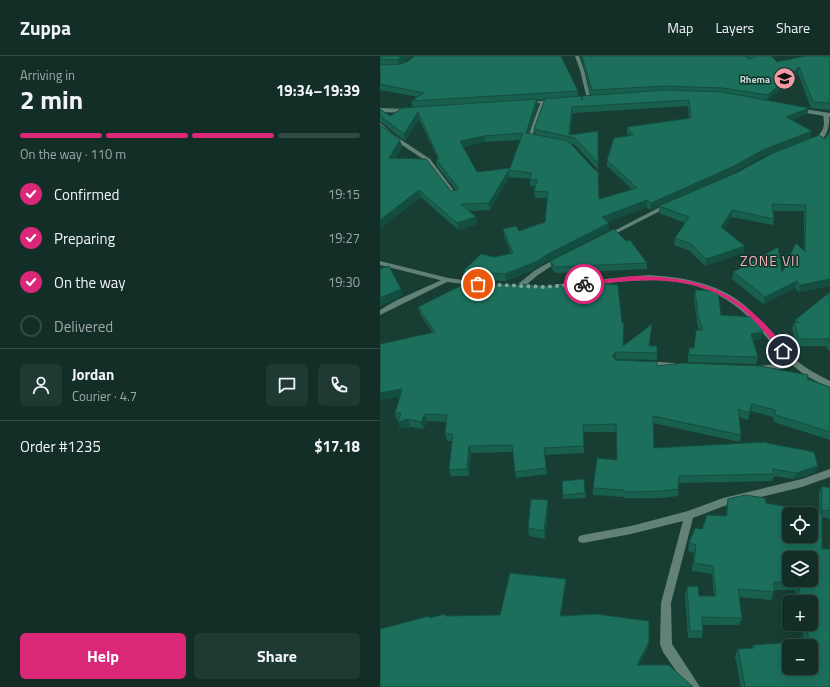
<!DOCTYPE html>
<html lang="en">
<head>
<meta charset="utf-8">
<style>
	:root { --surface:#122e27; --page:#1f3a33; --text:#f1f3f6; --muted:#9ca8a7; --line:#314a44; --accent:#db2777 }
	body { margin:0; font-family:"Titillium Web",sans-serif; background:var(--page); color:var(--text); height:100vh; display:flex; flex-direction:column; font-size:15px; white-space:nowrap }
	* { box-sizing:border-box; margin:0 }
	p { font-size:13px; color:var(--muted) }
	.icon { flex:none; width:22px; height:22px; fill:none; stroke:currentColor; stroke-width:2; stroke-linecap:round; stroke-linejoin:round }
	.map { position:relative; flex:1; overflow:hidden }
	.sheet { display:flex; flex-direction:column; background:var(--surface); width:380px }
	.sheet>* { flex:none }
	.fabs { position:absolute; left:402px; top:451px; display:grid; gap:8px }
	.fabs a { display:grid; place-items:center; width:36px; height:36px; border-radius:6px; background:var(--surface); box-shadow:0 2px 10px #0003,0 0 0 1px var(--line); font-size:20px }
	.pin { position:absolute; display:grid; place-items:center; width:34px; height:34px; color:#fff; margin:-17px; border:2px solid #fff; border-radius:50%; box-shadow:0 1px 4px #0007 }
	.courier { position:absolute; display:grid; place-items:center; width:40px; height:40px; margin:-20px; border:3px solid #db2777; border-radius:50%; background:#fff; color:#222; box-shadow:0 1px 5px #0007 }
	.overview em { font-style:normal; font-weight:700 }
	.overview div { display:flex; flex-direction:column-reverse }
	.overview { display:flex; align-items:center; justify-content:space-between; height:68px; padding:0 20px }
	h1 { font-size:26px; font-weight:700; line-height:30px }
	.bar { display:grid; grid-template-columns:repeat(4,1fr); gap:6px 4px; align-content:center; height:48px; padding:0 20px }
	.bar i { height:5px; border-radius:3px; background:var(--line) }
	.bar .on { background:var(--accent) }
	.bar p { grid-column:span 4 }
	.line { display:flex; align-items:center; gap:10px; padding:0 20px; border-top:1px solid var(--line) }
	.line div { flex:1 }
	.round { display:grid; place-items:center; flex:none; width:42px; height:42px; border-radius:6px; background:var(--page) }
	ol { padding:0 20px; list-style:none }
	li { display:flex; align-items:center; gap:12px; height:44px }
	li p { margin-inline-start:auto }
	li .icon { padding:4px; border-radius:50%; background:var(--accent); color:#fff; stroke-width:4 }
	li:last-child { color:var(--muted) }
	li i { width:22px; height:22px; border:2px solid var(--line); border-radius:50% }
	.action { display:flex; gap:8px; margin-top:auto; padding:8px 20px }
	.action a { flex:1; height:46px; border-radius:6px; background:var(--accent); color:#fff; font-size:16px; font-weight:700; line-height:46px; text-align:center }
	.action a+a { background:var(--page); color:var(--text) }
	header { display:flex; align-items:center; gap:24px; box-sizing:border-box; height:56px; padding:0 20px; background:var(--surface); border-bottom:1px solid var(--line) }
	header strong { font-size:19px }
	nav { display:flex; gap:22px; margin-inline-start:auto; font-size:14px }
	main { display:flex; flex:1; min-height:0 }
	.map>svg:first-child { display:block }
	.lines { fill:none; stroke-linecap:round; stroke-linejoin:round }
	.service { fill:#628177; fill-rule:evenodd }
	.minor { fill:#628177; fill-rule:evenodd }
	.tertiary { fill:#628177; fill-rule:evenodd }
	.wall { fill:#185f4e; fill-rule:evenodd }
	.shaded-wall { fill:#144e40 }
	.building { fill:#1c6f5b; stroke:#144e40; fill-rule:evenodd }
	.route { fill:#db2777 }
	.done { stroke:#89a39c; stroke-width:4; stroke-dasharray:0 7.2 }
	.labels { text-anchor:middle; stroke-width:3; stroke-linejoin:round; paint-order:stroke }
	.far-poi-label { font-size:10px; font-weight:bold; fill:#c6dad4; stroke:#0d332a; text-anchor:end }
	.quarter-label { font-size:14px; letter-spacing:1px; fill:#f7b2ba; stroke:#0d332a }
</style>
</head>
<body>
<header>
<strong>Zuppa</strong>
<nav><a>Map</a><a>Layers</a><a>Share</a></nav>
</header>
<main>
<section class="sheet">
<div class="overview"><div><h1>2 min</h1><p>Arriving in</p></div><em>19:34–19:39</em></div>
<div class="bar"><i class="on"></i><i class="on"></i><i class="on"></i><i></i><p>On the way · 110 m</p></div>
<ol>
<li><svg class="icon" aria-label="check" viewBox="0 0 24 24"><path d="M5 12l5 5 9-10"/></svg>Confirmed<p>19:15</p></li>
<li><svg class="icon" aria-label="check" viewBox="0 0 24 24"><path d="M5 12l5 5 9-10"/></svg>Preparing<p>19:27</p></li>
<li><svg class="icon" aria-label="check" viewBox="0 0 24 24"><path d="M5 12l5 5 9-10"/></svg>On the way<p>19:30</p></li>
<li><i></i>Delivered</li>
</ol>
<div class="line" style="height:72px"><a class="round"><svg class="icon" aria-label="person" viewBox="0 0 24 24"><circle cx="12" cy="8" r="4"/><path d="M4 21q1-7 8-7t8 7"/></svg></a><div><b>Jordan</b><p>Courier · 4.7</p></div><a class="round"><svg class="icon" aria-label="chat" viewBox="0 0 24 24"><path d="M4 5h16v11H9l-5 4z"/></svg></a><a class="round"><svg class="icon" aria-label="phone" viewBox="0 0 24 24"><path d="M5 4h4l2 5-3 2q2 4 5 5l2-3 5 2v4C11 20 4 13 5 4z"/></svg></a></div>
<div class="line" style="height:52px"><div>Order #1235</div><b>$17.18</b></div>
<div class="action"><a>Help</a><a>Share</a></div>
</section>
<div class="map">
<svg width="450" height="631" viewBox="0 0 450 631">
	<rect width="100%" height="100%" fill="#183e34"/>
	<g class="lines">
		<path class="service" d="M161,45l4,1 -13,34v1l6,2 -2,1 -8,-1v-3z"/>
		<path class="minor" d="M195,0h4l5,14 7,30 -4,-1 -7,-29z
			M446,57l3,2c1,13 -3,29 -19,28v-2c12,-7 16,-12 13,-26z
			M0,67l14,12 36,24 28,37 -1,1h-4l-27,-36 -36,-24 -10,-9z
			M288,147l2,1v2l-61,31h-4l-1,-1z
			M180,200l3,2 -1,1 -24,16 -17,14h-4l-2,-2 2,-2 17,-14z
			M66,222h2l3,2 -71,35v-5l15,-9z
			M414,303l4,3 -1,2 -14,5 -23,3 -4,-3 4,-3 22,-3z
			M266,305l28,2 4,3 -4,3 -28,-2 -4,-3z
			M450,413v8l-28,10 -78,19 -31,12 -22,85 1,41 28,43h-13l-24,-35 -3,-8 1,-41 22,-82 -52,13 -48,9 -4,-1 -1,-3 1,-3 4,-1 48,-9 57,-15 35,-13 79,-19z"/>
		<path class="tertiary" d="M175,44h2v2l-30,2 -2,-1 2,-1z
			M0,52l27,1 3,2 -3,2 -27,-1z
			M417,52l33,5v4l-35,-6 -1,-1z
			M0,205l68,17 37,5 4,2 -4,2 -37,-5 -68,-17z
			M269,219c31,2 64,7 90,26 22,16 37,41 57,59 10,9 23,15 34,21v7c-6,-2 -11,-5 -16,-8 -27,-15 -38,-32 -57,-54 -58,-66 -130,-43 -205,-37l-4,-2 4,-2 72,-8z"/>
	</g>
	<path class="wall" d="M0,0h31l-11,8 178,27v5l4,4 9,-4 -10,-40h164l4,3h1l-3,-3h24l6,6 53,-6v54l-19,-2 -13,-35 -31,28 40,13 -15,6 18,18 -46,18 -33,18 -81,36 -3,-3 -40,15 2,8 -63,32 -8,6 -32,13 -42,-2 -1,-8 31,-14 17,-4 -7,-17 -1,-7 16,2 26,-9 2,-24h-12l-1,-7 1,-5h-5v-7l-21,-2 -19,33 -21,1 7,6 1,7 -19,6 -37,-33 -41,31v-103l22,22 -7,11 56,33 5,-1 -19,-24 -1,-7h2l-19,-40 -14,22 -24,-19h-1v-13l10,7 23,-9 -2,-6 7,-4 -38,-7zM165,43l-11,30 1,6 -6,-1 9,-28 -1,-6zM308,50l1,12 -62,9v6l2,3 -22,24v6l25,23 -33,10 -28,-55 4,1 23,25v-39l-28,4 3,-22zM141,84l-11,28 -33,4 -14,-25 22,-5z
		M445,83l5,147 -31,6 -4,-4 -32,16 -31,-25 1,-7h49l22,-21v-40h-31l1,8 -1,6 -42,-8 -8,12 22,17 -2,7 -38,13 -15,-15 -16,-6 1,-7 10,-15 -26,-10v-7z
		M170,205l97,2v6l-92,4 -4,-6z
		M186,226l57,64 29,-22 -3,22h8v14l-41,-1h-1l1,1 41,6 150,13 23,8v53l-56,-18 -1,-5 -22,-6 -3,9 -9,-3 2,18 -1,7 -87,-19 1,25 113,-5 51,23 -3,7 -21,6 -20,-3 -2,5 -93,2 -1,13 -16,2h-38v-1l-31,-2v-7l24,-28 -1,-28h-33l1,21 -39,2 2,19 -31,4 -3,-26 -42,1 -2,23h-18l-2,-6 3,-29h-5l-2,-7 1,-12 -19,-1 -4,8 -12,-2 -11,2 -2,-9h-1l-2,-7 5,-16 33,-64 -13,-19 -2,-7 148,-21z
		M315,234l26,25 40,24 -8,1 5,17 -2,7 -68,-2v-7l1,-7h5l5,-18 -2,-7 -3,-26z
		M450,236v58h-2l-2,-4h-29l-5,-17 2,-7h1v-2z
		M204,423l2,19 -23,1 -1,-18z
		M442,430l8,2v31l-8,-2v32l8,138h-89l-6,-31 3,-7 14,-1 1,-3 51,-3 -3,-18h10v-22h-14l-2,-12h-21v2l-3,8 -32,-3 3,21 -3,7h-36v6l-1,7h-14l-3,-43 2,-8 12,9h15l-2,-22 -20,-3 2,-18 -6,-2 1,-8 13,-14 24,-13v-9l2,-8 38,4 53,9v-19z
		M168,452l-3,31 -16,-3 -1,-8z"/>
	<path class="shaded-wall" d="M22,0h9l-12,9 -2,-5z
		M419,11l-1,6 -31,28 1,-6z
		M157,43l1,7 -11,34 -1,-7z
		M192,51l1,6 -3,24h-1z
		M429,52l-2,6 -23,9 2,-6z
		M38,56l1,7 -14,22 -1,-7z
		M432,75l-2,7 -46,18 -33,18 -81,36 1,-7 114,-54z
		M104,80l1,6 -24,6 -1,-7z
		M20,84l2,7 -11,17 -2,-6z
		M129,114v7l-19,33 -1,-7z
		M39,134l2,7 -41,31v-8z
		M267,144v7l-45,17v-7z
		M352,154l-1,7 -11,17 1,-7z
		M96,161l1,7 -19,6 -1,-7z
		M229,167v7l-63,32 -8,6 -32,13 -1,-7z
		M365,190l-2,7 -38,13 1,-7z
		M450,223v7l-31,6 1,-7z
		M417,225l-2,7 -32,16 2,-7z
		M21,233l2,7 -23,10v-8z
		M383,276l-2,7 -12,2 2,-7z
		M236,296v7l-4,4v-7z
		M22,333l3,7 -25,4v-7z
		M372,348l-1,7 -3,9 1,-7z
		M45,358l2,7 -4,8 -2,-7z
		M28,363l3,8 -11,2 -2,-7z
		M89,390l2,7 -2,23 -2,-7z
		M438,410l-3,7 -21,6 2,-6z
		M168,444v8l-3,31 -1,-8z
		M186,523v7l-6,36v-6z
		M269,586l-1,6 -12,23 1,-6z"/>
	<path class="building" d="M0,0h22l-5,4 -17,-1z
		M34,0h147l17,35 -167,10 13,-8 -44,-9v-20l5,1 16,-1 9,-4z
		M202,0h163l4,3 6,-2 -1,-1h17l6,6 28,-6h25v47l-17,-1 -14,-35 -31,28 -46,-7 -57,-2 -73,4z
		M285,34l57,2 87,16 -23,9 26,14 -47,18 -33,18 -81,36 -4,-3 -45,17 7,6 -63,32 -8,6 -33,13 -42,-3 18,-17 13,3 19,-4 -10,-24 13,-3 3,5 26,-9 3,-30 -14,-1 3,-11 -7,-1 2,-6 -23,-3 -20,33 -28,1 15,13 -19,6 -38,-33 -39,30v-95l20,15 -11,18 37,1 25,32 7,-1v-2l-22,-29h3l-21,-47 -14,22 -24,-18v-7l10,7 12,-8 135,-9 -11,34 38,7 6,3 25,27 3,1 1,28 38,-11 -30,-28 7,-22 19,-3 -6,-8 64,-9 -2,-18 -117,7 -3,28 29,-4v32l-23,-25 -41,-9 11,-30 36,-3 1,4v-4zM143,77l-13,35 -33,4 -17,-31 24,-5z
		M450,75v148l-30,6 -3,-4 -32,16 -32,-25 45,-25 4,25 14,-29 9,9 1,-47 -34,-1 2,15 -42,-9 -11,17 24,19 -39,13 -15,-15 -16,-6 14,-21 -30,-11 79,-34 33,-18 48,-19 6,4z
		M234,173l12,12 4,-1 17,23 -92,4 -5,-6z
		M9,210l12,23 -21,9v-29z
		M201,225l37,4 4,38h2l-1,23 29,-22 -3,22h8v7l-41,-1 -4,4 4,4 41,2v4l27,-3 76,3 48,9 -1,4 23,8v45l-54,-17 -1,-5 -23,-6 -3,9 -11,-4 3,26 -88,-19 1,32 112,-6 1,1 47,9 4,14 -22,7 -23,-4 1,5 -95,2 -1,13 -15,2 -39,1v-2l-31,-2 4,-30 20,2 -1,-36 -33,1 1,21 -40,2 2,20 -31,4 -3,-27 -43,1 -2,23 -18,1 4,-36h-8l2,-19 -22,-1 -4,8 -13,-3 -10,3 3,-9h-6l7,-24 -22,4v-49l55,-12 -17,-25 48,-24 103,3 -3,-4z
		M315,234l23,1 3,24 34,2 7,8 1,7 -12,2 7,23 -69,-2v-7h5l2,-18h7l-5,-14z
		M450,236v51l-1,-4h-30l-5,-17 5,1 -4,-3z
		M204,423l1,14 -22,2 -1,-14z
		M442,430l8,2v23l-9,-1z
		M365,439l20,3 1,5 56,10v36h8v138h-85l-7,-38 16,-1 -1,-3 56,-4 -3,-17h5v-22h-9l-4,-19 -24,-1v10l-36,-3 4,29 -40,-1 1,14h-13l-3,-44 11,-1 1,10h17l-3,-30 -19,-3 2,-18 -7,-2 6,-15 7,1 5,-14 20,1 1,-17zM409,458h22v22h-22zM409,502h22v22h-22zM409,590h22v22h-22z
		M151,443l17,1 -4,31 -16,-3z
		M130,517l56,6 -6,37 36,-2 53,7v21l-12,23h32l24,22h-313v-58l49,-13v2l16,-4v2l55,-1z"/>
	<path class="route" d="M254,220c68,0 113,18 153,75l-4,2 -2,-1c-14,-16 -28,-36 -46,-48 -45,-31 -100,-25 -151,-18l-3,-2 3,-2z"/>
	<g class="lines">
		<path class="done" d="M98,228l67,3 39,-3"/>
	</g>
	<defs>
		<symbol id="school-disc" viewBox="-11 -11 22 22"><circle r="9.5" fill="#f49aa5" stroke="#0d332a"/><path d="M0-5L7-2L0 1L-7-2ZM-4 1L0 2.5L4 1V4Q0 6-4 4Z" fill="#111"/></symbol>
	</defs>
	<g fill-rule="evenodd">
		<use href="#school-disc" x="392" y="10" width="25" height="25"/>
	</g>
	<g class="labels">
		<g class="far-poi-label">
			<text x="390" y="27">Rhema</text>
		</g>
		<g class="quarter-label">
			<text x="390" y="210">ZONE VII</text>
		</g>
	</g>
</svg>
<div class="fabs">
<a><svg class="icon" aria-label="locate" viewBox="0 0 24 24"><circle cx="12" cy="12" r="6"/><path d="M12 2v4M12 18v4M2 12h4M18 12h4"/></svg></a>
<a><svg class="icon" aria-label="layers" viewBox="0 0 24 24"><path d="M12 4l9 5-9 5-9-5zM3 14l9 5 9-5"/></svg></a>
<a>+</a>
<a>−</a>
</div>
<div class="pin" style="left:98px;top:228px;background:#ea580c"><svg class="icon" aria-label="bag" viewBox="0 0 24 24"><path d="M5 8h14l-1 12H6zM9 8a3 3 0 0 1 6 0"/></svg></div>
<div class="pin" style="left:403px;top:295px;background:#1f2937"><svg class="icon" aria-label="home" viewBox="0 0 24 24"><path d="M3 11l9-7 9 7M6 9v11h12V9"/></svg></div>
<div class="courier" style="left:204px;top:228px"><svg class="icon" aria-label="bike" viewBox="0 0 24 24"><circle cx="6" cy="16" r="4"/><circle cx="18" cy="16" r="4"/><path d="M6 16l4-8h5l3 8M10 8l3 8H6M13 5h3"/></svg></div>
</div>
</main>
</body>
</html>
